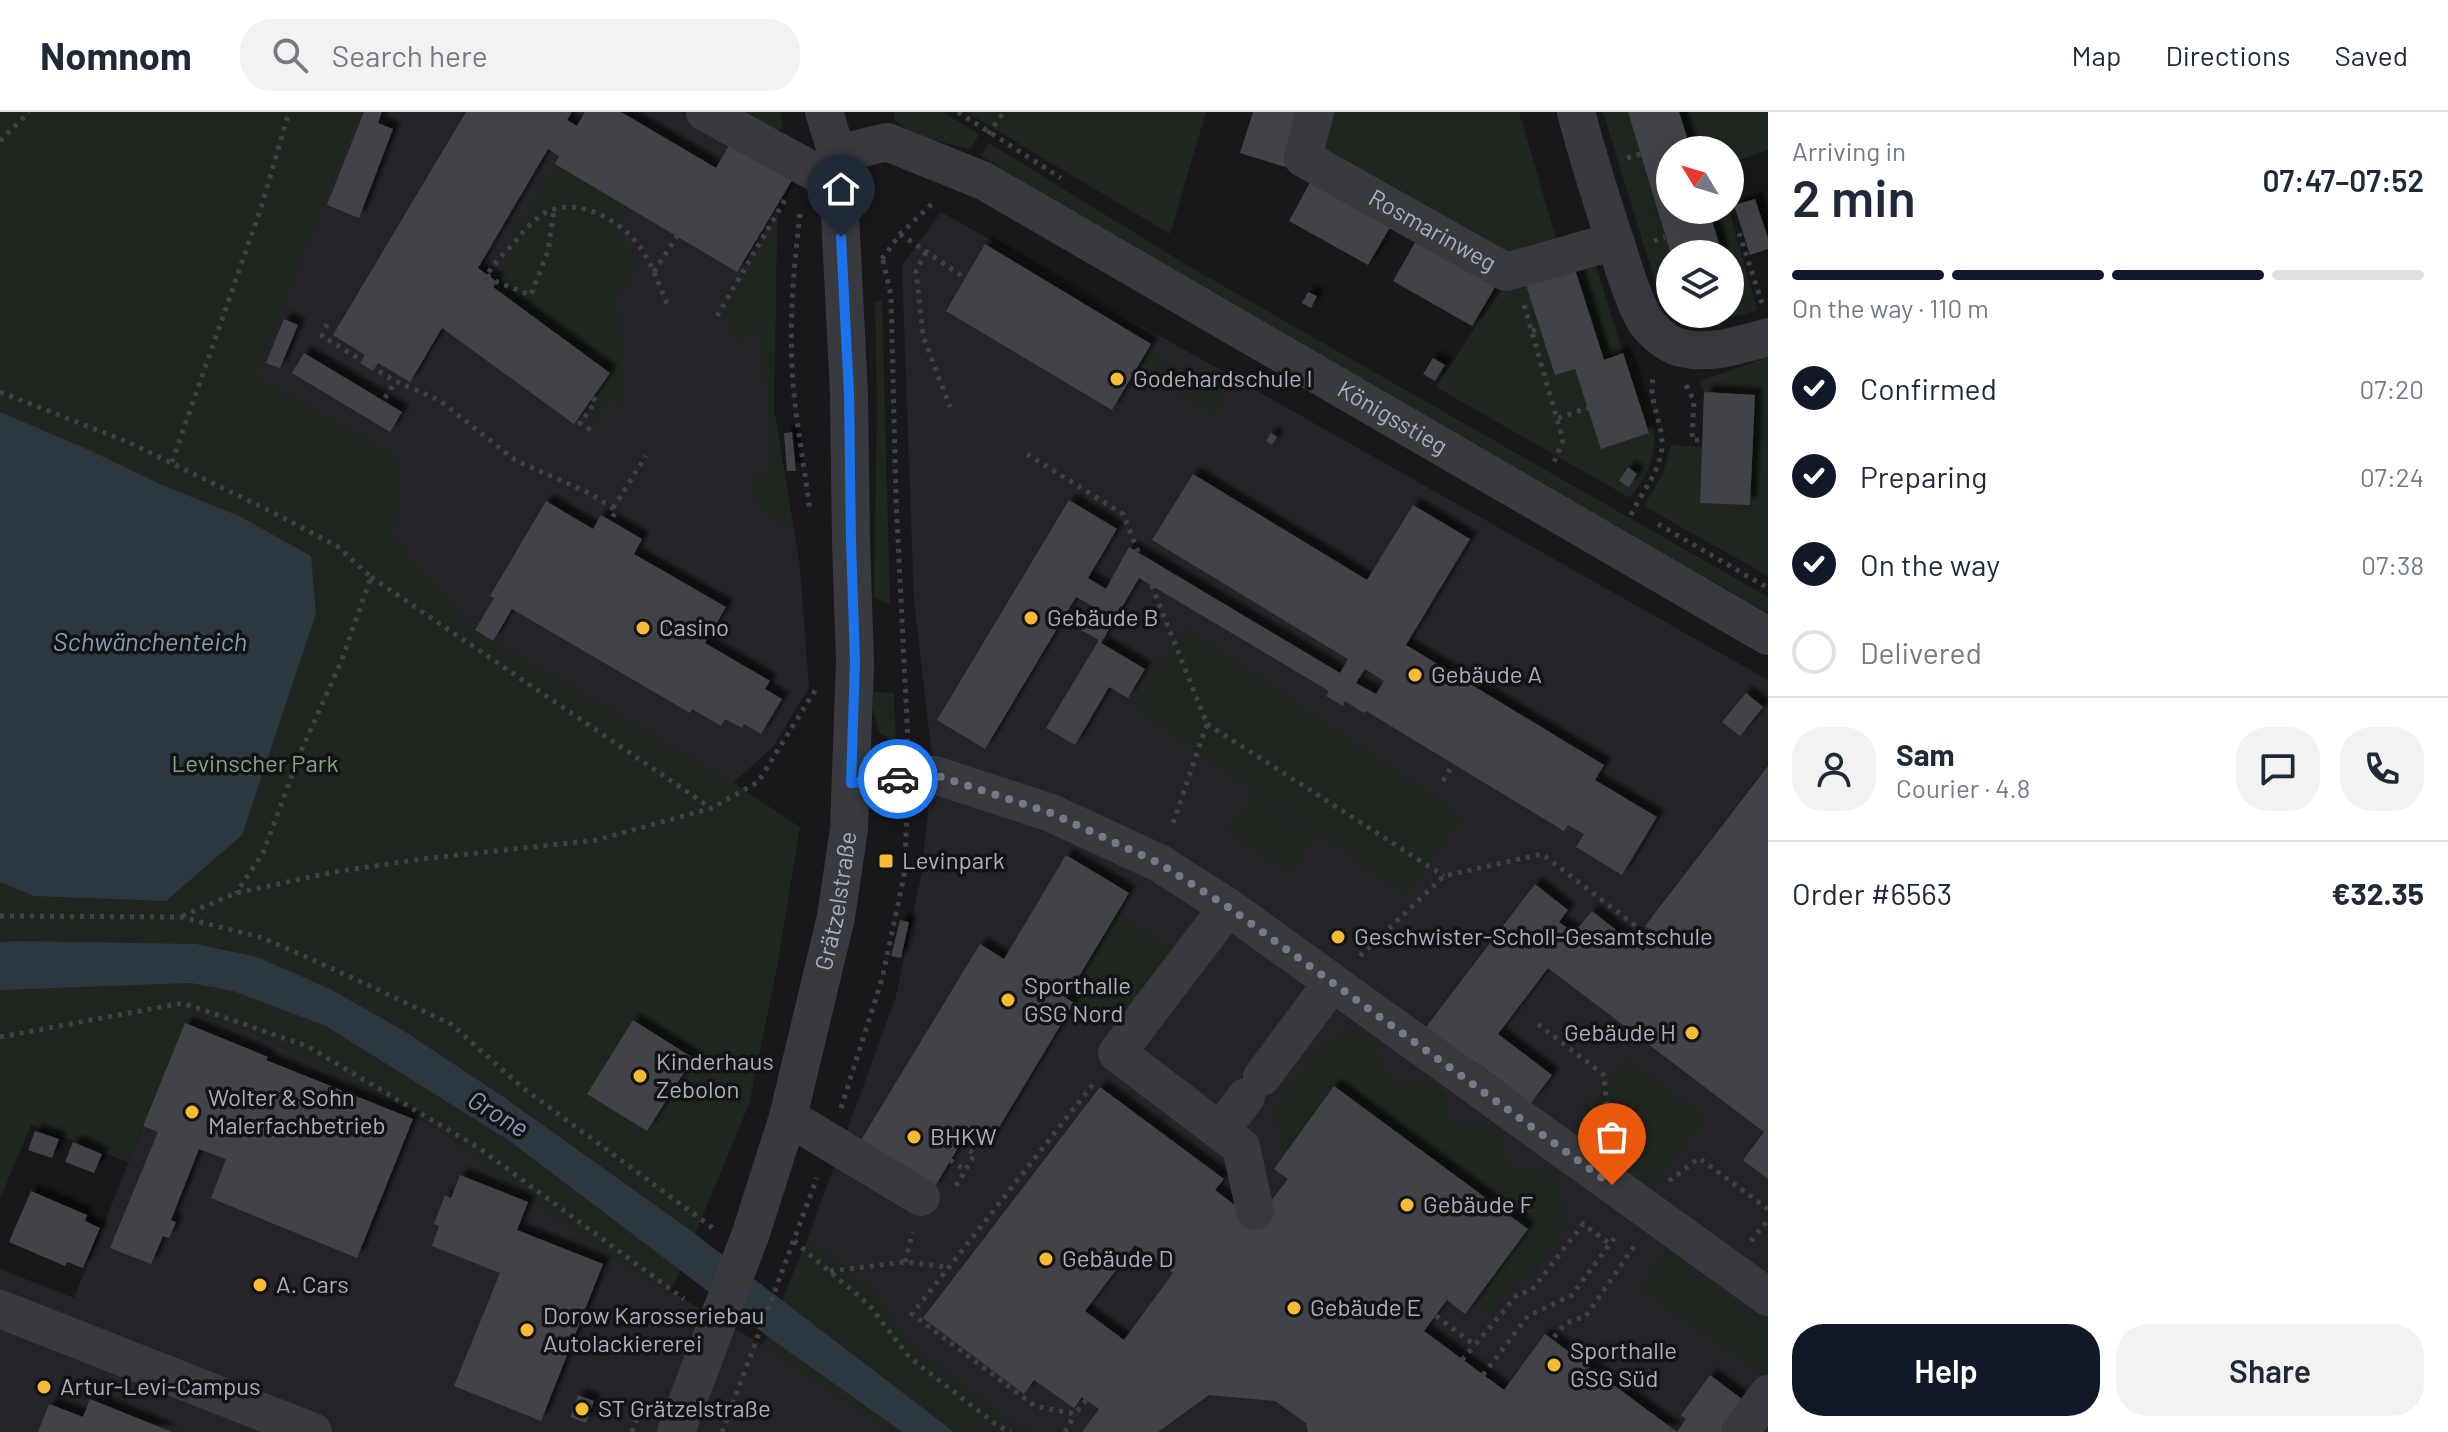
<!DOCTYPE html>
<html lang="en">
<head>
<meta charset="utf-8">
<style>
	:root { --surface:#fff; --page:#f2f2f3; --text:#1f2937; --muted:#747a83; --line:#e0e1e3; --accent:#111827 }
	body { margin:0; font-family:Barlow,sans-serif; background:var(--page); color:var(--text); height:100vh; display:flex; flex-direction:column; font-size:30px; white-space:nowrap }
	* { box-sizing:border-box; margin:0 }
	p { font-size:26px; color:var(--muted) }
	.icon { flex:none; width:44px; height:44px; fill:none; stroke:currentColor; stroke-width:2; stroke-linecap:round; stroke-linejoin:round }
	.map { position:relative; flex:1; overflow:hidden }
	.drawer { display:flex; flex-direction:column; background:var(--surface); width:680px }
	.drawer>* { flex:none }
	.needle { width:52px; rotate:308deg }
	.buttons { position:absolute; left:1656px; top:24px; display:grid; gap:16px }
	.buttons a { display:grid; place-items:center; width:88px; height:88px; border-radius:50%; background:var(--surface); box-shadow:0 8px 32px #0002; font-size:40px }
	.pin { position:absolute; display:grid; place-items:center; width:68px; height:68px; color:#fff; margin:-82px -34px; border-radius:50% 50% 50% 0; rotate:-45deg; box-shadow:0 0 8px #0007 }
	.pin .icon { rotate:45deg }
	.courier { position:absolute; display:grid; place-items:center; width:80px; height:80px; margin:-40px; border:6px solid #1a73e8; border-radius:50%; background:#fff; color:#222; box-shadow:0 2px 10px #0007 }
	.summary em { font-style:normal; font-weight:600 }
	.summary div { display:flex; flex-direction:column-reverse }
	.summary { display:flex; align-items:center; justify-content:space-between; height:136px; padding:0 24px }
	h1 { font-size:52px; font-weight:600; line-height:60px }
	.bar { display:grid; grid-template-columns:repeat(4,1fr); gap:12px 8px; align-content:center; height:96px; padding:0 24px }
	.bar i { height:10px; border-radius:6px; background:var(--line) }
	.bar .on { background:var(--accent) }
	.bar p { grid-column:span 4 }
	.line { display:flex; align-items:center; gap:20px; padding:0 24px; border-top:2px solid var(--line) }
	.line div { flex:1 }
	.round { display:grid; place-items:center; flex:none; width:84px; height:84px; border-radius:32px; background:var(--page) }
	ol { padding:0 24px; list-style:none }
	li { display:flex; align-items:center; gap:24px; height:88px }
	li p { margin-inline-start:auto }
	li .icon { padding:8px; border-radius:50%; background:var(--accent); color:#fff; stroke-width:4 }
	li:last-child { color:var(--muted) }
	li i { width:44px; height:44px; border:4px solid var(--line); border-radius:50% }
	.button { display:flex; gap:16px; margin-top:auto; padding:16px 24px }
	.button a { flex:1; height:92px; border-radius:32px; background:var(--accent); color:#fff; font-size:32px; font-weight:600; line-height:92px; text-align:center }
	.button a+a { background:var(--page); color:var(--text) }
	header { display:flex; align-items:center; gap:48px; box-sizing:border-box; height:112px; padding:0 40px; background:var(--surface); border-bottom:2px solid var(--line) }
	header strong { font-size:38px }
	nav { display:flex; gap:44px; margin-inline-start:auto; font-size:28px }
	.search { width:560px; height:72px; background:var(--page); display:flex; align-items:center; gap:20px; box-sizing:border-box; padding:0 28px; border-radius:32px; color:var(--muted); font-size:30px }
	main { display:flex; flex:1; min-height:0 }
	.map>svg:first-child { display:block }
	.built { fill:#242428 }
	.green { fill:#1e261f }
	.water { fill:#2d373f }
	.building { fill:#424348; fill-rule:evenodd; filter:url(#shadow) }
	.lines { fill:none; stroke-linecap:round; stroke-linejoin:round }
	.path { stroke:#3f4147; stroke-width:5; stroke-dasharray:4 6; stroke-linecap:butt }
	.minor { stroke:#393a40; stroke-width:38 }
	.done { stroke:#777a83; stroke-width:8; stroke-dasharray:0 14.4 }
	.route { stroke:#1a73e8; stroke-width:10 }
	.poi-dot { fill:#f8bb33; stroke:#131316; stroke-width:3 }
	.labels { text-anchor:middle; stroke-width:7; stroke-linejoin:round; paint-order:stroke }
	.street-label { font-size:24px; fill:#aaafbb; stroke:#131316 }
	.poi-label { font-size:24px; fill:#aaafbb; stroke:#131316; text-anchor:start }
	.park-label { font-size:24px; fill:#81a684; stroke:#131316 }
	.water-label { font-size:26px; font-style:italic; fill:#809cb6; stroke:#131316 }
</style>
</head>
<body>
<header>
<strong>Nomnom</strong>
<div class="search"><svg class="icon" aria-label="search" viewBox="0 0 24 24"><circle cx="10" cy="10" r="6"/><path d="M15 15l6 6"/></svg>Search here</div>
<nav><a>Map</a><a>Directions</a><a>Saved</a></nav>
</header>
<main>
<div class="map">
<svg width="1768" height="1320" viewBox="0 0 1768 1320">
	<defs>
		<filter id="shadow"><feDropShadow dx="7" dy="-7" stdDeviation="2" flood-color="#0009"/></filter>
	</defs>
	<rect width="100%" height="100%" fill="#18181b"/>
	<path class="built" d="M359,0h322l112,67 -14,24 -2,18 -3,187 26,159 9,121 -36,59 -40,36 -258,-153 -82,-90 -138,-165z
		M941,100l827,468v752h-733l-26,-11 -93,-73 -23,-26 -18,-30 -67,-54 88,-242 25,-119 12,-112 -19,-164 -12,-335z
		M189,900l43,12 77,34 130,71 91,71 91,63 142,82 128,87h-891v-163l74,29z"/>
	<path class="green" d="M0,0h359l-104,263 147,84 -9,81 82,90 258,153 67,44 -23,140 -28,137 -78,188 -50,-29 -91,-63 -91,-71 -130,-71 -77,-34 -42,-12 -62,150 -97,-37 -31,74z
		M735,0h45l3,17h-15z
		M894,0h50l35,23 -9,14 -53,-13 -22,-15z
		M966,0h240l-36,122z
		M1325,0h194l38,129 -51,17 -193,-106z
		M1603,0h165v38l-38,13v-13h-60v60h59l28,100c-22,9 -41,10 -64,4h37v-60h-60v47l-13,-13z
		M989,31l201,124 578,330v16l-585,-334 -202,-123z
		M555,52l74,44 -14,22 18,24 6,15 -22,26 10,113 -18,-10 -17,27 -6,-4 16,-21 -6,-6 14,-21 -117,-86 4,-5v-7l19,-27 -8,-5z
		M777,109l-3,188 18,116c-29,-1 -32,-18 -41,-43l23,-20 -15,-133 -24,19 -8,-41z
		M1596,154l27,87 9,5c18,58 40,86 -2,140l-194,-111 36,-55 31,-43z
		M875,189h7l8,303 -16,-6 3,-191z
		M1148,237l78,46 -12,21 -78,-47z
		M1768,245v219l-124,-70 19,-33 8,-28 31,2 2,-55 -4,-11z
		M1187,515l276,189 -56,80 -275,-188z
		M873,580l21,1 2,48 -16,-7 -7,-25z
		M1253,683l62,44 -27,35 -61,-44z
		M1117,801l55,34 -61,78 -45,-27z
		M1347,917l37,9 -8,10 5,22 20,16 3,-5 18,-3 23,18v17l16,13 19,-3 22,15 4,21 15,11 19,-3 21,16 4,47 -37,50 -13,2 -24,33 -17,-13 -139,-215 -54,72 -7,-53 45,-60z
		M1627,946l80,60 -61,80 -80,-60z
		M808,1126l67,54 18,30 23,26 93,73 26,11h-144l-128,-87z
		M1668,1134l19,9 -5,11 86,58v43l-6,8 -124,-87z"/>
	<path class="water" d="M0,300l89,38 73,35 77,31 72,40 5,58 -74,221 -76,66 -132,-5 -34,-14z
		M18,829l178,3 61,13 73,32 74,42 101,67 189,135 260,199h-52l-135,-96 -256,-194 -185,-116 -93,-35 -42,-8 -191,7v-48z"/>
	<path class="building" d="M364,0h18l-4,11 15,6 -34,89 -32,-13z
		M466,0h106l-5,8 10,6 8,-14h36l95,56 15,-26 62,37 -56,93 -182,-108 4,-8 -11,-7 -70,119 19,14 -4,5 117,86 -36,51 -132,-96 -32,54 -32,-19 -5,8 -13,-8 5,-8 -32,-20z
		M1253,0h49l-17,55 -45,-14z
		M1628,0h51l12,38h-21v60h39l13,44h-51z
		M1312,67l80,45 -24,41 -79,-44z
		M1755,87l13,39v11l-18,6 -16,-50z
		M1417,127l80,45 -25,42 -79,-45z
		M985,132l166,100 -39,66 -166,-99z
		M1574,154l30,94 19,-7 26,80 -48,16 -26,-80 -20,6 -30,-93z
		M1308,180l9,4 -6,12 -9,-5z
		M284,207l14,6 -18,43 -14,-5z
		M304,241l98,59 -12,20 -98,-59z
		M1433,246l12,7 -10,16 -12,-7z
		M1704,280l51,3 -5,110 -50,-2z
		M792,320l4,39h-9l-3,-38z
		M1271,321l6,4 -5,8 -6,-4z
		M1628,355l9,7 -8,13 -10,-6z
		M1193,362l174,106 46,-75 57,34 -64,106 198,120 -9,15 62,37 -35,58 -46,-28 8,-13 -16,-9 -4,6 -198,-120 -2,2 -19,-12 -2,5 -17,-10 3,-5 -190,-113 -38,65 44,26 -17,29 -19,-11 -34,58 -29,-17 53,-88 -18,-10 13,-23 -18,-10 -91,152 -48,-29 132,-220 48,29 -29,49 18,11 23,-42 211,126 8,-14 -196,-119zM1365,557l19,12 -8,13 -20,-11z
		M546,389l47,28 8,-14 41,24 -8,15 92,53 -21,36 65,38 -5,8 17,10 -21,35 -17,-10 -2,4 -17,-9 -4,7 -29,-17 -2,4 -178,-104 -19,32 -18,-11 19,-32 -4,-2z
		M1746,581l17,14 -23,29 -18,-14z
		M1768,654v413l-25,-19 21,-28 -216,-164 -50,66 54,41 -21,28 -55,-41 -5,6 -48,-37 112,-147 33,26 -9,12 15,11 18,-22 51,40 13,-17 -11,-8z
		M1066,743l63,38 -63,105 8,5 -84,139 -21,-13 -36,61 -75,-45 122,-201 24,15z
		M900,808l9,2 -8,36 -10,-2z
		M633,908l60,38 -46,73 -60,-37z
		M185,911l83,34 -2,3 147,59 -56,139 -146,-60 15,-39 -27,-10 -28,71 5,2 -7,16 -6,-2 -12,28 -41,-16 48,-116 -15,-6z
		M1334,974l194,143 -63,85 -18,-14 -23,31 80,59 41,-56 132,98 9,-13 -5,-4 29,-40 32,24 -16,33h-418l-2,-9 -31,-22 -66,-6 -51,37h-76l17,-23 -17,-12 -8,11 -40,-28 -10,14 -101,-76 177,-231 124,92 -9,11 29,22 21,-3 23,-30 -14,-10zM1135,1133l38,28 -49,67 -39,-29z
		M35,1019l24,8 -7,19 -24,-8z
		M73,1030l29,12 -8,19 -29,-11z
		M460,1063l68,27 -11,28 86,34 -62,157 -87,-35 46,-113 -68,-27 7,-20 -5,-2 11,-29 6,3z
		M31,1079l56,24 -2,6 15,7 -17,40 -16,-6 -2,4 -56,-24z
		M578,1283l16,6 -8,22 -16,-6z
		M90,1287l82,33h-134l11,-28 34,13z"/>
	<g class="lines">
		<path class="path" d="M958,0l103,66
			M988,22l16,-22
			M0,29l29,-29
			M1627,46l14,-4
			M800,102c-7,59 -12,121 -6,180 4,39 11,78 16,117
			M1739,121l23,70
			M900,122l65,44
			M1654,129l11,-4
			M926,140l-10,19 7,65 27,71
			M882,147l18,-25 35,-33
			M883,148l8,36 5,203 12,242
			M654,160l23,-36
			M487,163l10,7 34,13 17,-44 6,-41
			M484,169c7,-16 23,-30 35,-44 8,-9 17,-20 28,-25 32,-16 74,9 93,35 12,18 19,37 27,57
			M1524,193l39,135 -10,25
			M717,204l69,-118
			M327,212l-5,12 73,45 44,19 76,60 74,33 27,17 -5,11
			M1532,219l8,-3
			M1686,273l8,16 -2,39h10
			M0,280l128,50 142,69 67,35 34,31 -30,85 -40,89 -38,102 -27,40
			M385,286l10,-17
			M593,286l3,3 -16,22 15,10
			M1558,306l30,-10
			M1027,342l96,60 84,210 -36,105
			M172,350l89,-254 28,-96
			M613,396l33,-52
			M1631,403c11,-25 32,-45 31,-74 -1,-23 -15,-43 -8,-66
			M1658,412l110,64
			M371,465l340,231
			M1207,612l237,152
			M1443,669l7,-12
			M0,804l181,1 82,21 79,35 109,51 72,64 190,140
			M182,804l54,-23 98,-21 88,-13 175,-19 115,-32 46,-26 58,-93
			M1360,844l84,-80 98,-22 94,72
			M1538,912l66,51 5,60
			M0,925l183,-34 124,43 172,102 205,151
			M841,996l41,-129 22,-103 3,-61
			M950,1048l15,10
			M1669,1069l30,-23 69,51
			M956,1074l19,-32 -15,-10
			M794,1129l75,64 40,52 89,69 13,6
			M1751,1129l17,-21
			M905,1150l8,-30
			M830,1159l75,-9 43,5
			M1436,1204l39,29 42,-50 15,-5 51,-66 27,20
			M1554,1225l12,-14 20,-7 49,-71
			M1462,1248l13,-15
			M1483,1263l45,-59 44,-21 46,-62
			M1086,1288l-11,14 -40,-8 -123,-92 182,-231
			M632,1320l7,-18
			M722,1320l95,-254
			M1065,1320l10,-18"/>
		<g class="minor">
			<path d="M705,0l134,73"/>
			<path id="s1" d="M1315,0l-12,46 203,114 109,-31"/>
			<path d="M1576,0c12,45 26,90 41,135 7,22 14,47 25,68 7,14 22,27 36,32 30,9 61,-2 90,-10"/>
			<path id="s2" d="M837,42l50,-12 97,39 784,455"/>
			<path d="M851,671l84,-8 116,38 108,50 69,44 540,390"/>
			<path d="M1228,795l-111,146 124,94 14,64"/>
			<path d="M1262,965l70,-94"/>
			<path d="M788,1005l133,80"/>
			<path d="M1220,1019l26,-34"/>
			<path d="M0,1197l313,123"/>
			<path id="s3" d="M676,1320l75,-199 37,-116 48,-200 13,-88 6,-167 -4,-120 -2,-148 -12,-240 -13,-42"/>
			<path d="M1740,1320l28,-38"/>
		</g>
	</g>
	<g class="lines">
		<path class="done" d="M898,667l37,-4 116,38 108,50 69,44 384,278"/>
		<path class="route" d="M841,125l8,157 2,148 4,120 -4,121 47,-4"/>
	</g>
	<g class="poi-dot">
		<circle cx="1117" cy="267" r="8"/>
		<circle cx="1031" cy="506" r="8"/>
		<circle cx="643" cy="516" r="8"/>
		<circle cx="1415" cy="563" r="8"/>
		<rect x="878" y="741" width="16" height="16" rx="4"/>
		<circle cx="1338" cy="825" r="8"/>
		<circle cx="1008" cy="888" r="8"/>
		<circle cx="1692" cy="921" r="8"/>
		<circle cx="640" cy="964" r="8"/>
		<circle cx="192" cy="1000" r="8"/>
		<circle cx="914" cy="1025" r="8"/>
		<circle cx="1407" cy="1093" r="8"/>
		<circle cx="1046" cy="1147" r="8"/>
		<circle cx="260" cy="1173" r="8"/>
		<circle cx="1294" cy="1196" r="8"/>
		<circle cx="527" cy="1218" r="8"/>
		<circle cx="1554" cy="1253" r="8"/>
		<circle cx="44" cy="1275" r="8"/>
		<circle cx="582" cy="1297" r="8"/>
	</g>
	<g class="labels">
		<g class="street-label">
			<text dy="8" stroke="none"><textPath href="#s1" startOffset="196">Rosmarinweg</textPath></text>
			<text dy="8" stroke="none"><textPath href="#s2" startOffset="628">Königsstieg</textPath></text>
			<text dy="8" stroke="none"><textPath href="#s3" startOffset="556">Grätzelstraße</textPath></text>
		</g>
		<g class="poi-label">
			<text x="1133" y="275">Godehardschule I</text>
			<text x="1047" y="514">Gebäude B</text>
			<text x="659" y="524">Casino</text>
			<text x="1431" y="571">Gebäude A</text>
			<text x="902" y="757">Levinpark</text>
			<text x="1354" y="833">Geschwister-Scholl-Gesamtschule</text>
			<text x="1024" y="882">Sporthalle<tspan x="1024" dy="28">GSG Nord</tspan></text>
			<text x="1676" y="929" text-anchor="end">Gebäude H</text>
			<text x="656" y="958">Kinderhaus<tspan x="656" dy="28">Zebolon</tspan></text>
			<text x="208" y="994">Wolter &amp; Sohn<tspan x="208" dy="28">Malerfachbetrieb</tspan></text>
			<text x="930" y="1033">BHKW</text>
			<text x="1423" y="1101">Gebäude F</text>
			<text x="1062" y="1155">Gebäude D</text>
			<text x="276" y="1181">A. Cars</text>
			<text x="1310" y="1204">Gebäude E</text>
			<text x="543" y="1212">Dorow Karosseriebau<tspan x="543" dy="28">Autolackiererei</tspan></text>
			<text x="1570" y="1247">Sporthalle<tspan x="1570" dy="28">GSG Süd</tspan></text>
			<text x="60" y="1283">Artur-Levi-Campus</text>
			<text x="598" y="1305">ST Grätzelstraße</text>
		</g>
		<g class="park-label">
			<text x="255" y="660">Levinscher Park</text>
		</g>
		<g class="water-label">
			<text x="150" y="539">Schwänchenteich</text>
			<text transform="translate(498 1002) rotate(31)" y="9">Grone</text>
		</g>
	</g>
</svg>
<div class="buttons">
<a><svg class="needle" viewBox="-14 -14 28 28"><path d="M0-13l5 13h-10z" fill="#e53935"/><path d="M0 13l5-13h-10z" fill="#747a83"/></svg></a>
<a><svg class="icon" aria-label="layers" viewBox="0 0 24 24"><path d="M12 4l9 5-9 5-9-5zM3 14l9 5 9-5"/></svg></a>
</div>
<div class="pin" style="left:1612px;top:1073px;background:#ea580c"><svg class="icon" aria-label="bag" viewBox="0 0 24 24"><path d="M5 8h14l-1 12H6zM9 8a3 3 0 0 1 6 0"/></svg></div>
<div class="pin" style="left:841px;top:125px;background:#1f2937"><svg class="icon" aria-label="home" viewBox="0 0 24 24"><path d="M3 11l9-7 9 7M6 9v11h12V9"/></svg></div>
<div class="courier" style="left:898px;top:667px"><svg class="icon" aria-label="car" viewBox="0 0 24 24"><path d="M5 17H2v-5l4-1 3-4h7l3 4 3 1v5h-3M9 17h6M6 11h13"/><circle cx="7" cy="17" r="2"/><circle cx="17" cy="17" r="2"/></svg></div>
</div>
<section class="drawer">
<div class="summary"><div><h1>2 min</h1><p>Arriving in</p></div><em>07:47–07:52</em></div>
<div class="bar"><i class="on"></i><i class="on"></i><i class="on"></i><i></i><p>On the way · 110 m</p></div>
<ol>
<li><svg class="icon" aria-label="check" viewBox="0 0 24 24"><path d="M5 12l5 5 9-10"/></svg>Confirmed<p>07:20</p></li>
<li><svg class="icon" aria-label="check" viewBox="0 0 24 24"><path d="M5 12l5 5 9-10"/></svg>Preparing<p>07:24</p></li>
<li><svg class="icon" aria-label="check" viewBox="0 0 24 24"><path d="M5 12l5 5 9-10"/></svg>On the way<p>07:38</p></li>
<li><i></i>Delivered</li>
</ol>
<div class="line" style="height:144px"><a class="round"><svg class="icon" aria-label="person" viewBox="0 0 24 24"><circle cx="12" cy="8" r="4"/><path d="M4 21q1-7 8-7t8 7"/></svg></a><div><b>Sam</b><p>Courier · 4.8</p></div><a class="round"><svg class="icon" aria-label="chat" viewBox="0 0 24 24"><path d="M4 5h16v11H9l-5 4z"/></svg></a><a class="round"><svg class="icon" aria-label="phone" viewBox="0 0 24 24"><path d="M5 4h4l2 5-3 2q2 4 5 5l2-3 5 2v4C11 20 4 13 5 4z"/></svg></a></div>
<div class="line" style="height:104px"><div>Order #6563</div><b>€32.35</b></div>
<div class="button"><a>Help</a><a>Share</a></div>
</section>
</main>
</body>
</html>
